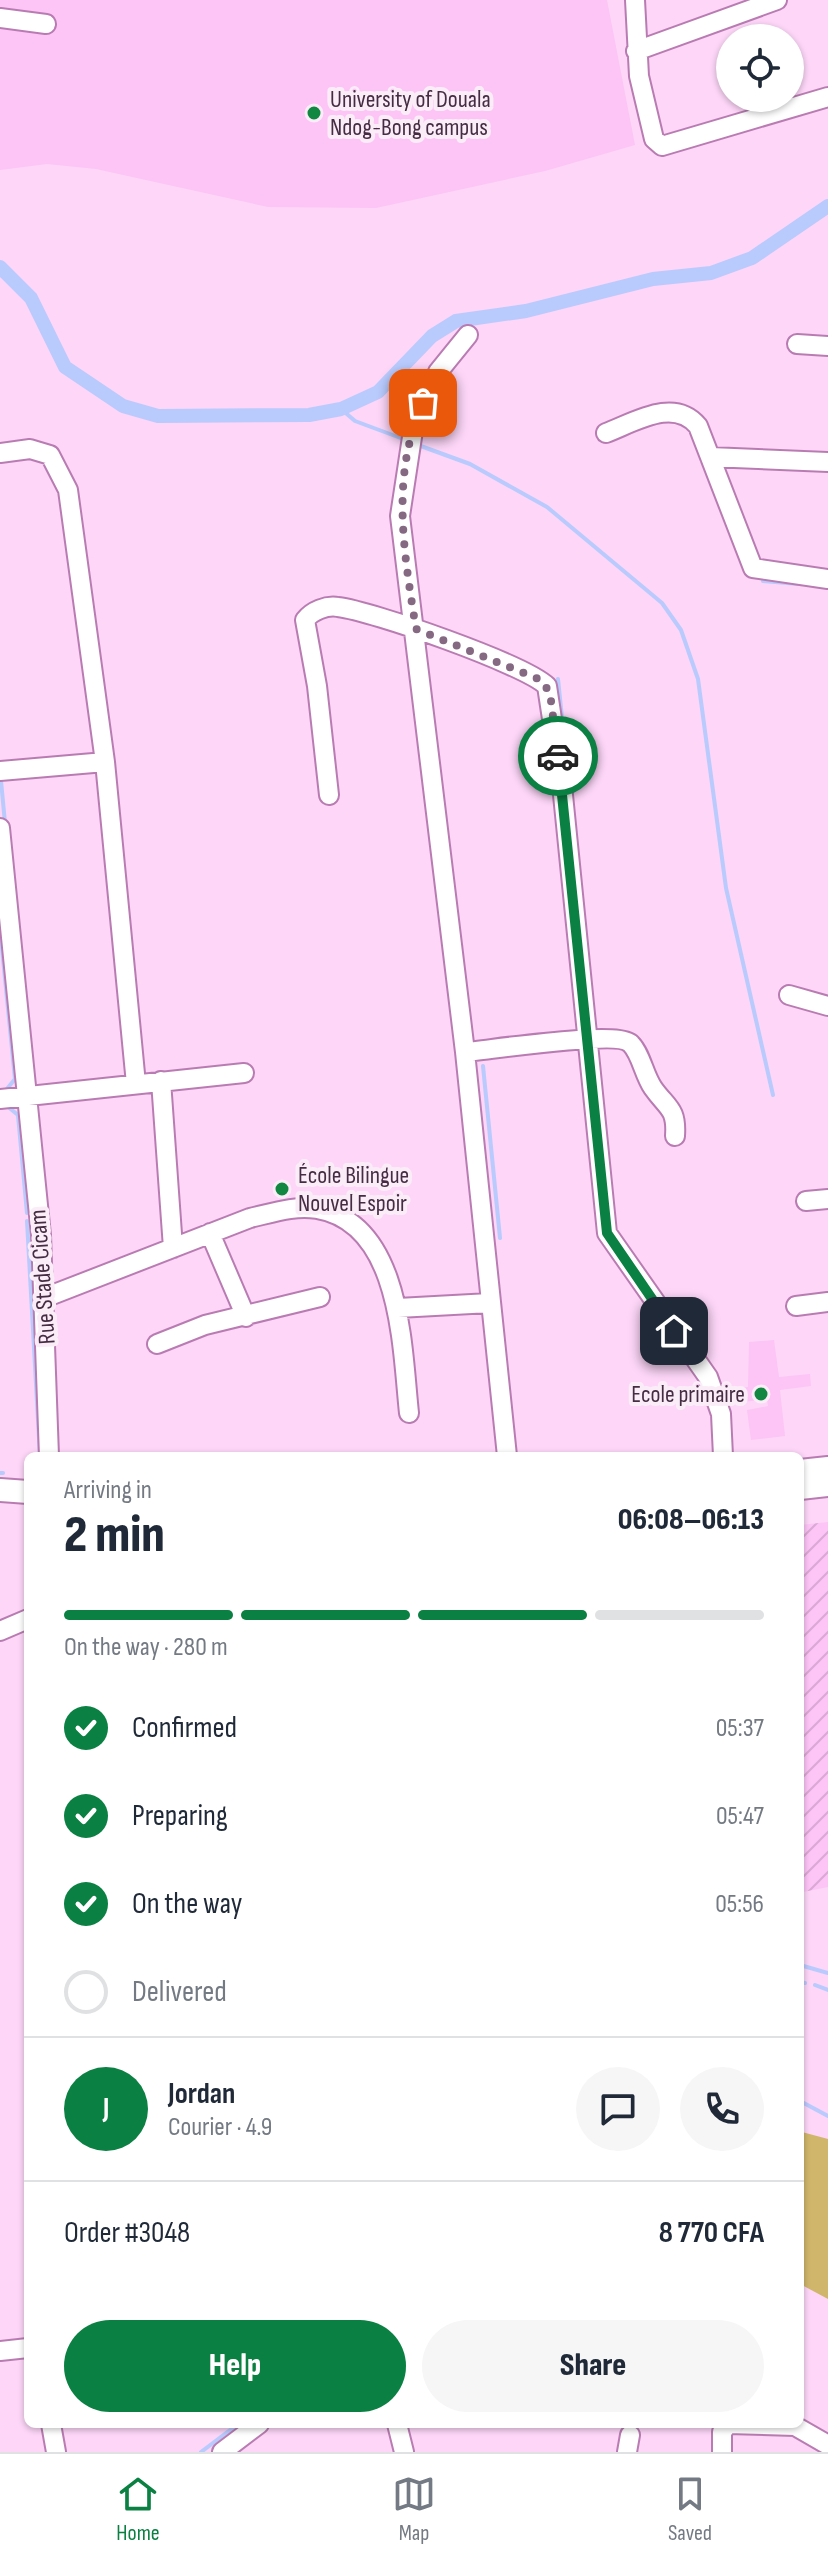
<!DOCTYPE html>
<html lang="en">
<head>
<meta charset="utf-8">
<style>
	:root { --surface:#fff; --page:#f6f6f7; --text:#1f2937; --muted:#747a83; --line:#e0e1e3; --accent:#0b8043 }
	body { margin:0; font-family:"Sofia Sans Condensed",sans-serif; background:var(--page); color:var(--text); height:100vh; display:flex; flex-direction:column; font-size:30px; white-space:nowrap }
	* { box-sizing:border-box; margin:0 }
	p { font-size:26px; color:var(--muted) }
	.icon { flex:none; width:44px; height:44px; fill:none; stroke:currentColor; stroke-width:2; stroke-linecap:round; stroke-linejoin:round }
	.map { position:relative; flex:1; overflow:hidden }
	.drawer { position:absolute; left:24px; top:1452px; width:780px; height:976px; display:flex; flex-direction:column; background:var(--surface); border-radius:12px; box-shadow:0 2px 6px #0004 }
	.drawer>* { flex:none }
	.tools { position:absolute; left:716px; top:24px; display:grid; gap:16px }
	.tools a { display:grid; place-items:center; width:88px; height:88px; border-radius:50%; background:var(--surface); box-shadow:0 2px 6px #0004; font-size:40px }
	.pin { position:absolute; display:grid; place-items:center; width:68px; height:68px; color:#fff; margin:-34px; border-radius:16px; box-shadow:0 4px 12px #0006 }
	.courier { position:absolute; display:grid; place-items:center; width:80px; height:80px; margin:-40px; border:6px solid #0b8043; border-radius:50%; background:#fff; color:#222; box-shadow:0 2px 10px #0007 }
	.head em { font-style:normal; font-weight:800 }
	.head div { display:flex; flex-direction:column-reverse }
	.head { display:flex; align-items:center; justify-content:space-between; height:136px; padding:0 40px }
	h1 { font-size:52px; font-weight:800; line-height:60px }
	.bar { display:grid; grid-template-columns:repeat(4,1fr); gap:12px 8px; align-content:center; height:96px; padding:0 40px }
	.bar i { height:10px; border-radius:6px; background:var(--line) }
	.bar .selected { background:var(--accent) }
	.bar p { grid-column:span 4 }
	.line { display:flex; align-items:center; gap:20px; padding:0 40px; border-top:2px solid var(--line) }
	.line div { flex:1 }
	.round { display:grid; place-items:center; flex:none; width:84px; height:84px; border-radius:42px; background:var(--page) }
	ol { padding:0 40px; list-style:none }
	li { display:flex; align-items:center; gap:24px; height:88px }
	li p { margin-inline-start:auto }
	li .icon { padding:8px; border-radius:50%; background:var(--accent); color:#fff; stroke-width:4 }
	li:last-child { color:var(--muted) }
	li i { width:44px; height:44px; border:4px solid var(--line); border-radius:50% }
	.button { display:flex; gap:16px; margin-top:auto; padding:16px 40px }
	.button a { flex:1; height:92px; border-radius:48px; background:var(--accent); color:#fff; font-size:32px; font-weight:800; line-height:92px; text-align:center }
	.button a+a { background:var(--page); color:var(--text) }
	.tabs { display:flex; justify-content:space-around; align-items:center; height:112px; border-top:2px solid var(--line); background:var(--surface); font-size:22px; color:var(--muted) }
	.tabs a { display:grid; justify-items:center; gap:4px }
	.tabs .selected { color:var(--accent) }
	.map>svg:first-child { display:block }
	.built { fill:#fdc4f6 }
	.industrial { fill:url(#industrial-furrows) }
	.grass { fill:#d0b66b }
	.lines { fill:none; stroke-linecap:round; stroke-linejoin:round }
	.stream { stroke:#b9cafd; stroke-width:4 }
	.canal { stroke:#b9cafd; stroke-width:14 }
	.minor-casing { stroke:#b97cb2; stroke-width:22 }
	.major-casing { stroke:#b97cb2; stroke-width:26 }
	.minor { stroke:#fff; stroke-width:18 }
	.major { stroke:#fff; stroke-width:22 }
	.done { stroke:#856882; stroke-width:8; stroke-dasharray:0 14.4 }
	.route { stroke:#0b8043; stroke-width:10 }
	.poi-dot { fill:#118741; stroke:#faedf8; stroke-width:3 }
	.labels { text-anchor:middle; stroke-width:8; stroke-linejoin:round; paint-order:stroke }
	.poi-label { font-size:24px; fill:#452c42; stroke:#faedf8; text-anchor:start }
	.street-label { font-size:24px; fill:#452c42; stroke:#faedf8 }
</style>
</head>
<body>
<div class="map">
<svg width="828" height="2452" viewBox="0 0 828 2452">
	<defs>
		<pattern id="industrial-furrows" width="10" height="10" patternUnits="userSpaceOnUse" patternTransform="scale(2)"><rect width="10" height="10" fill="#fdc4f6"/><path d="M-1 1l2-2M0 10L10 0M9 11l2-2" fill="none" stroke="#daa9d4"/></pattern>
	</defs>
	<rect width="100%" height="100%" fill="#fdd6f8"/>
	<path class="built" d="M0,0h607l28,145 -90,26 -169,37 -108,-1 -172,-38 -49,-5 -47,6z
		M774,1340l5,37 31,-3 1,12 -31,4 5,46 -34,4 -4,-30 21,-4 -1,-7 -24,3 -2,-14 7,-1 1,-45z"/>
	<path class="industrial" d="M828,1522v365l-25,5 -3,4v-371z"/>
	<path class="grass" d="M802,2132l26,7v160l-28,-15z"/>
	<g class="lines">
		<path class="stream" d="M341,409l14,12 51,19
			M418,445l52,19 77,43 115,96 19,27 17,49 28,209 47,207
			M763,581l36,3
			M558,679l4,39
			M1,781l4,42
			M0,928l15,151 -9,11
			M483,1066l17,172
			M7,1106l11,9 9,98
			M27,1221l13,235
			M0,1473h3
			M800,1965l28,8
			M800,1982l5,1
			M815,1985l13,5
			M800,2101l28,15
			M201,2452l37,-28"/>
		<path class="canal" d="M0,267l31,31 34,69 58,39 35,10 151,-1 32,-6 37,-17 54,-56 24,-15 70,-10 127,-32 58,-6 41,-15 76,-52"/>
		<defs>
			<path id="minor" d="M635,0l4,76 15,63 8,7 166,-49
				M0,18l46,6
				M636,51l141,-51
				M468,335l-30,37 -24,52 -14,92 65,536 42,404
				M797,344l31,2
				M606,433c29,-11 68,-36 92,-7l55,142 75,11
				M0,453l30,-4 20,6 18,35 37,272 31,322
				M710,457l118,5
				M0,771l105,-9
				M329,795l-12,-109 -12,-66c7,-9 21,-15 33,-13 34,4 186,57 209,79l15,99 45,448 101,144 13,37 2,42
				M0,828l41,407 8,221
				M789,995l39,11
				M465,1052c25,-2 153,-22 166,-8 10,10 13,31 22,44 14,20 24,20 22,48
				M161,1081l12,167
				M0,1099l244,-26
				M806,1201l22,-2
				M210,1233l36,84
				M44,1298l206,-80c22,-5 45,-13 67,-9 85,14 85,140 92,204
				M796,1306l32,-4
				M398,1308l92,-5
				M157,1344l48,-19 115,-28
				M0,1631l28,-12
				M0,2351l28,-3
				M51,2424l5,28
				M397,2424l7,28
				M222,2452l37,-28
				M627,2452l3,-17
				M722,2452v-20l6,-8 67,2 33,19"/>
			<path id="major" d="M800,1471l28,-3
				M800,1488l28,-3
				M0,1490l28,2"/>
		</defs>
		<use href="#minor" class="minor-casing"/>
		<use href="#major" class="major-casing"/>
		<use href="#minor" class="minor"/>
		<use href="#major" class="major"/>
	</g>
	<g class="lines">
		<path class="done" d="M423,403c-33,73 -19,150 -7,226l125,51 9,13 8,63"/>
		<path class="route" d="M558,756l49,477 67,98"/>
	</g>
	<g class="poi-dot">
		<circle cx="314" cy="113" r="8"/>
		<circle cx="282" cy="1189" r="8"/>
		<circle cx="761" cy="1394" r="8"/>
	</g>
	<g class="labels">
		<g class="poi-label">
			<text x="330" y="107">University of Douala<tspan x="330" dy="28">Ndog-Bong campus</tspan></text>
			<text x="298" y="1183">École Bilingue<tspan x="298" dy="28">Nouvel Espoir</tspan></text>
			<text x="745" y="1402" text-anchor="end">Ecole primaire</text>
		</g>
		<g class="street-label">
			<text transform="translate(42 1277) rotate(-94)" y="8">Rue Stade Cicam</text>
		</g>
	</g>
</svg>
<div class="tools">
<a><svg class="icon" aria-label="locate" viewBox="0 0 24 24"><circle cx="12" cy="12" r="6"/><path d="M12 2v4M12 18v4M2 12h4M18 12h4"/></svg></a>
</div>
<div class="pin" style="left:423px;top:403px;background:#ea580c"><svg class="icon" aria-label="bag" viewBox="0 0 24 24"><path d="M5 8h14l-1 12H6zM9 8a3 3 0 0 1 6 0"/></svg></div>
<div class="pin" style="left:674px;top:1331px;background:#1f2937"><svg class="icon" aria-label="home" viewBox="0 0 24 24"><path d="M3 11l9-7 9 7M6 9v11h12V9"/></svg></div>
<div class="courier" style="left:558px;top:756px"><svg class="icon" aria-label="car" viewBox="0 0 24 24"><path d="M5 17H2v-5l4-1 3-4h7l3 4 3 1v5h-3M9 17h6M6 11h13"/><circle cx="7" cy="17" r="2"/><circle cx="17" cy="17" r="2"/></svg></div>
<section class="drawer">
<div class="head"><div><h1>2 min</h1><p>Arriving in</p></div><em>06:08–06:13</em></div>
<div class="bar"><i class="selected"></i><i class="selected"></i><i class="selected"></i><i></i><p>On the way · 280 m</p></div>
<ol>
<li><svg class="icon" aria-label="check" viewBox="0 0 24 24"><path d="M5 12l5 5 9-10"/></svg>Confirmed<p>05:37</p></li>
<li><svg class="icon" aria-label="check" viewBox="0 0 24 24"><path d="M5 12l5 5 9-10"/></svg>Preparing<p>05:47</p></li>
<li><svg class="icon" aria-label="check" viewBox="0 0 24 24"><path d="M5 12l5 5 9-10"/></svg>On the way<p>05:56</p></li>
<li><i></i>Delivered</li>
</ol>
<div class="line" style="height:144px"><b class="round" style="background:var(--accent);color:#fff">J</b><div><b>Jordan</b><p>Courier · 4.9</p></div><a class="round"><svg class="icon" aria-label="chat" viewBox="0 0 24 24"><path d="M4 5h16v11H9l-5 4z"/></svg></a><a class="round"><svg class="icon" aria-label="phone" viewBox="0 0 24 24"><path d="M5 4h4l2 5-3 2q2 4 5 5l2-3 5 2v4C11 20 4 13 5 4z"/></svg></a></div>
<div class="line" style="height:104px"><div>Order #3048</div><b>8 770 CFA</b></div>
<div class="button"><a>Help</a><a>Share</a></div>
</section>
</div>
<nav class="tabs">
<a class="selected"><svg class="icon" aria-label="home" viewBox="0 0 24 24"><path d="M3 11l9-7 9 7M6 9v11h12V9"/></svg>Home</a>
<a><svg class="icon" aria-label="map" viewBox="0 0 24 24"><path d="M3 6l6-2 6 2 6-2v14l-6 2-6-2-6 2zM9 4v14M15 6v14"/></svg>Map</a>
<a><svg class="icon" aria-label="saved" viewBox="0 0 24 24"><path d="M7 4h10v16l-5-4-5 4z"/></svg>Saved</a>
</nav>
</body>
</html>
